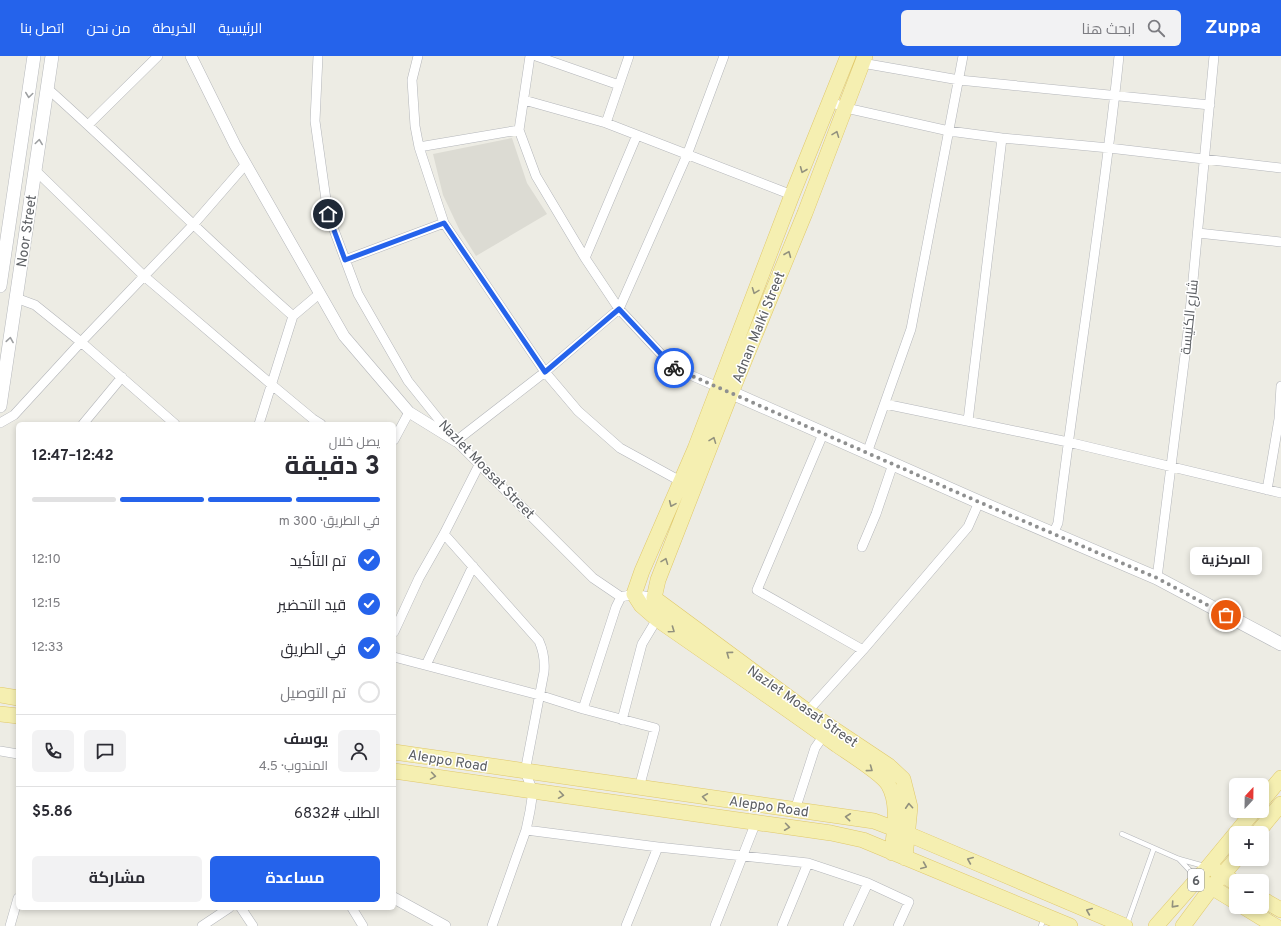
<!DOCTYPE html>
<html lang="ar">
<head>
<meta charset="utf-8">
<style>
	:root { --surface:#fff; --page:#f2f2f3; --text:#2b2b33; --muted:#7c7c81; --line:#e1e1e2; --accent:#2563eb }
	body { margin:0; font-family:Overpass,Cairo,sans-serif; background:var(--page); color:var(--text); direction:rtl; height:100vh; display:flex; flex-direction:column; font-size:15px; white-space:nowrap }
	* { box-sizing:border-box; margin:0 }
	p { font-size:13px; color:var(--muted) }
	.icon { flex:none; width:22px; height:22px; fill:none; stroke:currentColor; stroke-width:2; stroke-linecap:round; stroke-linejoin:round }
	.map { position:relative; flex:1; overflow:hidden; direction:ltr }
	.side { position:absolute; left:16px; top:366px; width:380px; height:488px; display:flex; flex-direction:column; background:var(--surface); border-radius:6px; box-shadow:0 2px 6px #0003; direction:rtl }
	.side>* { flex:none }
	.needle { width:26px; rotate:22deg }
	.controls { position:absolute; left:1229px; top:722px; display:grid; gap:8px }
	.controls a { display:grid; place-items:center; width:40px; height:40px; border-radius:6px; background:var(--surface); box-shadow:0 2px 6px #0003; font-size:20px }
	.pin { position:absolute; display:grid; place-items:center; width:34px; height:34px; color:#fff; margin:-17px; border:2px solid #fff; border-radius:50%; box-shadow:0 1px 4px #0007 }
	.courier { position:absolute; display:grid; place-items:center; width:40px; height:40px; margin:-20px; border:3px solid #2563eb; border-radius:50%; background:#fff; color:#222; box-shadow:0 1px 5px #0007 }
	.bubble { position:absolute; height:28px; border-radius:6px; background:var(--surface); box-shadow:0 2px 6px #0003; font-size:13px; font-weight:700; line-height:28px; text-align:center; direction:rtl }
	.overview em { font-style:normal; font-weight:700 }
	.overview div { display:flex; flex-direction:column-reverse }
	.overview { display:flex; align-items:center; justify-content:space-between; height:68px; padding:0 16px }
	h1 { font-size:26px; font-weight:700; line-height:30px }
	.bar { display:grid; grid-template-columns:repeat(4,1fr); gap:6px 4px; align-content:center; height:48px; padding:0 16px }
	.bar i { height:5px; border-radius:3px; background:var(--line) }
	.bar .on { background:var(--accent) }
	.bar p { grid-column:span 4 }
	.line { display:flex; align-items:center; gap:10px; padding:0 16px; border-top:1px solid var(--line) }
	.line div { flex:1 }
	.round { display:grid; place-items:center; flex:none; width:42px; height:42px; border-radius:6px; background:var(--page) }
	ol { padding:0 16px; list-style:none }
	li { display:flex; align-items:center; gap:12px; height:44px }
	li p { margin-inline-start:auto }
	li .icon { padding:4px; border-radius:50%; background:var(--accent); color:#fff; stroke-width:4 }
	li:last-child { color:var(--muted) }
	li i { width:22px; height:22px; border:2px solid var(--line); border-radius:50% }
	.button { display:flex; gap:8px; margin-top:auto; padding:8px 16px }
	.button a { flex:1; height:46px; border-radius:6px; background:var(--accent); color:#fff; font-size:16px; font-weight:700; line-height:46px; text-align:center }
	.button a+a { background:var(--page); color:var(--text) }
	header { display:flex; align-items:center; gap:24px; box-sizing:border-box; height:56px; padding:0 20px; background:var(--accent); color:#fff }
	header strong { font-size:19px }
	nav { display:flex; gap:22px; margin-inline-start:auto; font-size:14px }
	.search { width:280px; height:36px; background:var(--page); display:flex; align-items:center; gap:10px; box-sizing:border-box; padding:0 14px; border-radius:6px; color:var(--muted); font-size:15px }
	.map>svg:first-child { display:block }
	.education { fill:#dcdbd3 }
	.lines { fill:none; stroke-linecap:round; stroke-linejoin:round }
	.service-casing { stroke:#b4b6ba; stroke-width:5.5 }
	.minor-casing { stroke:#b4b6ba; stroke-width:10 }
	.tertiary-casing { stroke:#b4b6ba; stroke-width:12 }
	.secondary-casing { stroke:#b6b8bc; stroke-width:14 }
	.primary-casing { stroke:#e0c86a; stroke-width:16 }
	.service { stroke:#fff; stroke-width:4.5 }
	.minor { stroke:#fff; stroke-width:9 }
	.tertiary { stroke:#fff; stroke-width:11 }
	.secondary { stroke:#fff; stroke-width:13 }
	.primary { stroke:#f5efb1; stroke-width:15 }
	.oneway { stroke:#9d9fa1 }
	.oneway2 { stroke:#92917e }
	.done { stroke:#8f9090; stroke-width:4; stroke-dasharray:0 7.2 }
	.route { stroke:#2563eb; stroke-width:5 }
	.labels { text-anchor:middle; stroke-width:3; stroke-linejoin:round; paint-order:stroke }
	.shield { fill:#fff; stroke:#8d8f92; stroke-width:1 }
	.shield-label { font-size:13px; font-weight:bold; fill:#5c5f63 }
	.street-label { font-size:14px; fill:#5c5f63; stroke:#fff }
</style>
</head>
<body>
<header>
<strong>Zuppa</strong>
<div class="search"><svg class="icon" aria-label="search" viewBox="0 0 24 24"><circle cx="10" cy="10" r="6"/><path d="M15 15l6 6"/></svg>ابحث هنا</div>
<nav><a>الرئيسية</a><a>الخريطة</a><a>من نحن</a><a>اتصل بنا</a></nav>
</header>
<div class="map">
<svg width="1281" height="870" viewBox="0 0 1281 870">
	<rect width="100%" height="100%" fill="#edece4"/>
	<path class="education" d="M512,82l15,45 20,31 -71,42 -16,-25 -17,-36 -10,-41z"/>
	<g class="lines">
		<defs>
			<path id="service" d="M1122,778l57,25 25,7
				M1179,803l17,18
				M1127,868l27,-76
				M1041,870l3,-8"/>
			<path id="minor" d="M318,0l-3,65 13,93 30,80 50,87 48,60 137,137 28,19 13,-3 20,4
				M418,0l-6,24 3,46 4,21 25,76 101,149 33,39 42,37 62,34
				M530,0l-11,74 17,46 49,82 34,51 55,59 44,19
				M536,0l83,29
				M862,7l97,17 251,25
				M47,32c83,74 162,154 246,228
				M524,44l82,23 186,72
				M831,46l15,6 103,23 53,7 107,10 172,20
				M606,67l23,-67
				M88,69l70,-69
				M419,91l100,-17
				M35,114l109,106 128,109 41,34 8,5
				M1198,177l83,9
				M585,202l52,-123
				M345,204l99,-37
				M16,242l19,7 46,37 94,82
				M885,348l183,38 213,51
				M968,365l34,-283
				M0,367l14,-8 67,-73 112,-117 53,-61
				M83,368l39,-47
				M259,368l34,-108 26,-22
				M823,378l-66,156 106,60
				M394,384l15,-28
				M456,385l89,-69 74,-63 68,-154 37,-99
				M867,397l44,-124 52,-273
				M1267,434l12,-71 2,-33
				M444,478l95,107c5,11 6,19 5,31l-19,100 8,19 -3,20 -4,19 -34,96
				M1053,478l5,-11c19,-156 45,-311 61,-467
				M862,491l14,-33 17,-50
				M1157,522l32,-255 25,-267
				M394,576l25,-54 25,-44 35,-69
				M394,601l145,38 44,14 72,19 -16,60
				M426,609l47,-99
				M583,653l33,-102 5,-10
				M807,656l56,-62 105,-123 11,-25
				M622,664l20,-76 15,-25
				M0,695l18,3
				M795,754l20,-62 9,-13
				M526,774l132,17 150,16 60,20 41,19 -11,24
				M241,852l12,18
				M352,852l11,18
				M10,870l8,-28
				M202,870l27,-18
				M626,870l32,-79
				M715,870l41,-104
				M782,870l26,-63
				M848,870l20,-43"/>
			<path id="tertiary" d="M191,0l44,89 109,191 65,76 47,29
				M394,842l51,28"/>
			<path id="secondary" d="M0,230l34,-230
				M723,333l256,113 178,76 124,66
				M0,350l52,-350"/>
			<path id="primary" d="M848,0l-56,139 -97,254 -53,122 -8,23 7,11 16,14c60,42 121,83 180,126 13,9 44,28 51,39 12,20 6,47 4,69
				M865,0l-60,157 -74,180 -48,123 -25,64 -4,18 157,116 78,52 14,13 7,28 -5,51
				M0,639l18,3
				M0,658l18,2
				M394,696l480,69 34,13 217,92
				M394,715l139,20 298,42 32,7 207,86
				M1262,745l19,-23
				M1236,777l18,-22
				M1257,777l24,-29
				M1215,814l21,13
				M1203,826l33,20
				M1262,843l19,11
				M1244,851l31,19
				M1156,870l52,-59 28,-34
				M1183,870l29,-39 24,-28"/>
		</defs>
		<use href="#service" class="service-casing"/>
		<use href="#minor" class="minor-casing"/>
		<use href="#tertiary" class="tertiary-casing"/>
		<use href="#secondary" class="secondary-casing"/>
		<use href="#primary" class="primary-casing"/>
		<use href="#service" class="service"/>
		<use href="#minor" class="minor"/>
		<use href="#tertiary" class="tertiary"/>
		<use href="#secondary" class="secondary"/>
		<use href="#primary" class="primary"/>
	</g>
	<defs><path id="oneway-chevron" d="M-2-3.5L2.5 0L-2 3.5" fill="none" stroke-width="1.6" stroke-linecap="round" stroke-linejoin="round"/></defs>
	<g class="oneway">
		<use href="#oneway-chevron" transform="translate(29 39) rotate(98)"/>
		<use href="#oneway-chevron" transform="translate(39 86) rotate(-82)"/>
		<use href="#oneway-chevron" transform="translate(10 284) rotate(-81)"/>
	</g>
	<g class="oneway2">
		<use href="#oneway-chevron" transform="translate(836 78) rotate(-69)"/>
		<use href="#oneway-chevron" transform="translate(803 114) rotate(112)"/>
		<use href="#oneway-chevron" transform="translate(788 198) rotate(-68)"/>
		<use href="#oneway-chevron" transform="translate(755 235) rotate(111)"/>
		<use href="#oneway-chevron" transform="translate(713 384) rotate(-69)"/>
		<use href="#oneway-chevron" transform="translate(672 448) rotate(114)"/>
		<use href="#oneway-chevron" transform="translate(665 505) rotate(-69)"/>
		<use href="#oneway-chevron" transform="translate(672 574) rotate(35)"/>
		<use href="#oneway-chevron" transform="translate(729 598) rotate(-144)"/>
		<use href="#oneway-chevron" transform="translate(870 713) rotate(36)"/>
		<use href="#oneway-chevron" transform="translate(433 720) rotate(9)"/>
		<use href="#oneway-chevron" transform="translate(561 739) rotate(8)"/>
		<use href="#oneway-chevron" transform="translate(705 741) rotate(-172)"/>
		<use href="#oneway-chevron" transform="translate(909 750) rotate(-94)"/>
		<use href="#oneway-chevron" transform="translate(848 761) rotate(-174)"/>
		<use href="#oneway-chevron" transform="translate(787 771) rotate(8)"/>
		<use href="#oneway-chevron" transform="translate(970 804) rotate(-157)"/>
		<use href="#oneway-chevron" transform="translate(924 810) rotate(23)"/>
		<use href="#oneway-chevron" transform="translate(1174 849) rotate(132)"/>
		<use href="#oneway-chevron" transform="translate(1089 855) rotate(-157)"/>
	</g>
	<g class="lines">
		<path class="done" d="M674,312l305,134 178,76 69,37"/>
		<path class="route" d="M328,158l17,46 99,-37 101,149 74,-63 55,59"/>
	</g>
	<g class="labels">
		<rect class="shield" x="1188" y="813" width="16" height="22" rx="3"/>
		<g class="shield-label">
			<text x="1196" y="829">6</text>
		</g>
		<g class="street-label">
			<text transform="translate(26 175) rotate(-82)" y="5">Noor Street</text>
			<text transform="translate(1189 261) rotate(-84)" y="5">شارع الكنيسة</text>
			<text transform="translate(758 271) rotate(-68)" y="5">Adnan Malki Street</text>
			<text transform="translate(487 413) rotate(46)" y="5">Nazlet Moasat Street</text>
			<text transform="translate(803 650) rotate(35)" y="5">Nazlet Moasat Street</text>
			<text transform="translate(448 704) rotate(9)" y="5">Aleppo Road</text>
			<text transform="translate(769 750) rotate(8)" y="5">Aleppo Road</text>
		</g>
	</g>
</svg>
<div class="controls">
<a><svg class="needle" viewBox="-14 -14 28 28"><path d="M0-13l5 13h-10z" fill="#e53935"/><path d="M0 13l5-13h-10z" fill="#7c7c81"/></svg></a>
<a>+</a>
<a>−</a>
</div>
<div class="pin" style="left:1226px;top:559px;background:#ea580c"><svg class="icon" aria-label="bag" viewBox="0 0 24 24"><path d="M5 8h14l-1 12H6zM9 8a3 3 0 0 1 6 0"/></svg></div>
<div class="pin" style="left:328px;top:158px;background:#1f2937"><svg class="icon" aria-label="home" viewBox="0 0 24 24"><path d="M3 11l9-7 9 7M6 9v11h12V9"/></svg></div>
<div class="courier" style="left:674px;top:312px"><svg class="icon" aria-label="bike" viewBox="0 0 24 24"><circle cx="6" cy="16" r="4"/><circle cx="18" cy="16" r="4"/><path d="M6 16l4-8h5l3 8M10 8l3 8H6M13 5h3"/></svg></div>
<div class="bubble" style="left:1190px;top:491px;width:72px">المركزية</div>
<section class="side">
<div class="overview"><div><h1>3 دقيقة</h1><p>يصل خلال</p></div><em>12:42–12:47</em></div>
<div class="bar"><i class="on"></i><i class="on"></i><i class="on"></i><i></i><p>في الطريق · 300 m</p></div>
<ol>
<li><svg class="icon" aria-label="check" viewBox="0 0 24 24"><path d="M5 12l5 5 9-10"/></svg>تم التأكيد<p>12:10</p></li>
<li><svg class="icon" aria-label="check" viewBox="0 0 24 24"><path d="M5 12l5 5 9-10"/></svg>قيد التحضير<p>12:15</p></li>
<li><svg class="icon" aria-label="check" viewBox="0 0 24 24"><path d="M5 12l5 5 9-10"/></svg>في الطريق<p>12:33</p></li>
<li><i></i>تم التوصيل</li>
</ol>
<div class="line" style="height:72px"><a class="round"><svg class="icon" aria-label="person" viewBox="0 0 24 24"><circle cx="12" cy="8" r="4"/><path d="M4 21q1-7 8-7t8 7"/></svg></a><div><b>يوسف</b><p>المندوب · 4.5</p></div><a class="round"><svg class="icon" aria-label="chat" viewBox="0 0 24 24"><path d="M4 5h16v11H9l-5 4z"/></svg></a><a class="round"><svg class="icon" aria-label="phone" viewBox="0 0 24 24"><path d="M5 4h4l2 5-3 2q2 4 5 5l2-3 5 2v4C11 20 4 13 5 4z"/></svg></a></div>
<div class="line" style="height:52px"><div>الطلب #6832</div><b>$5.86</b></div>
<div class="button"><a>مساعدة</a><a>مشاركة</a></div>
</section>
</div>
</body>
</html>
